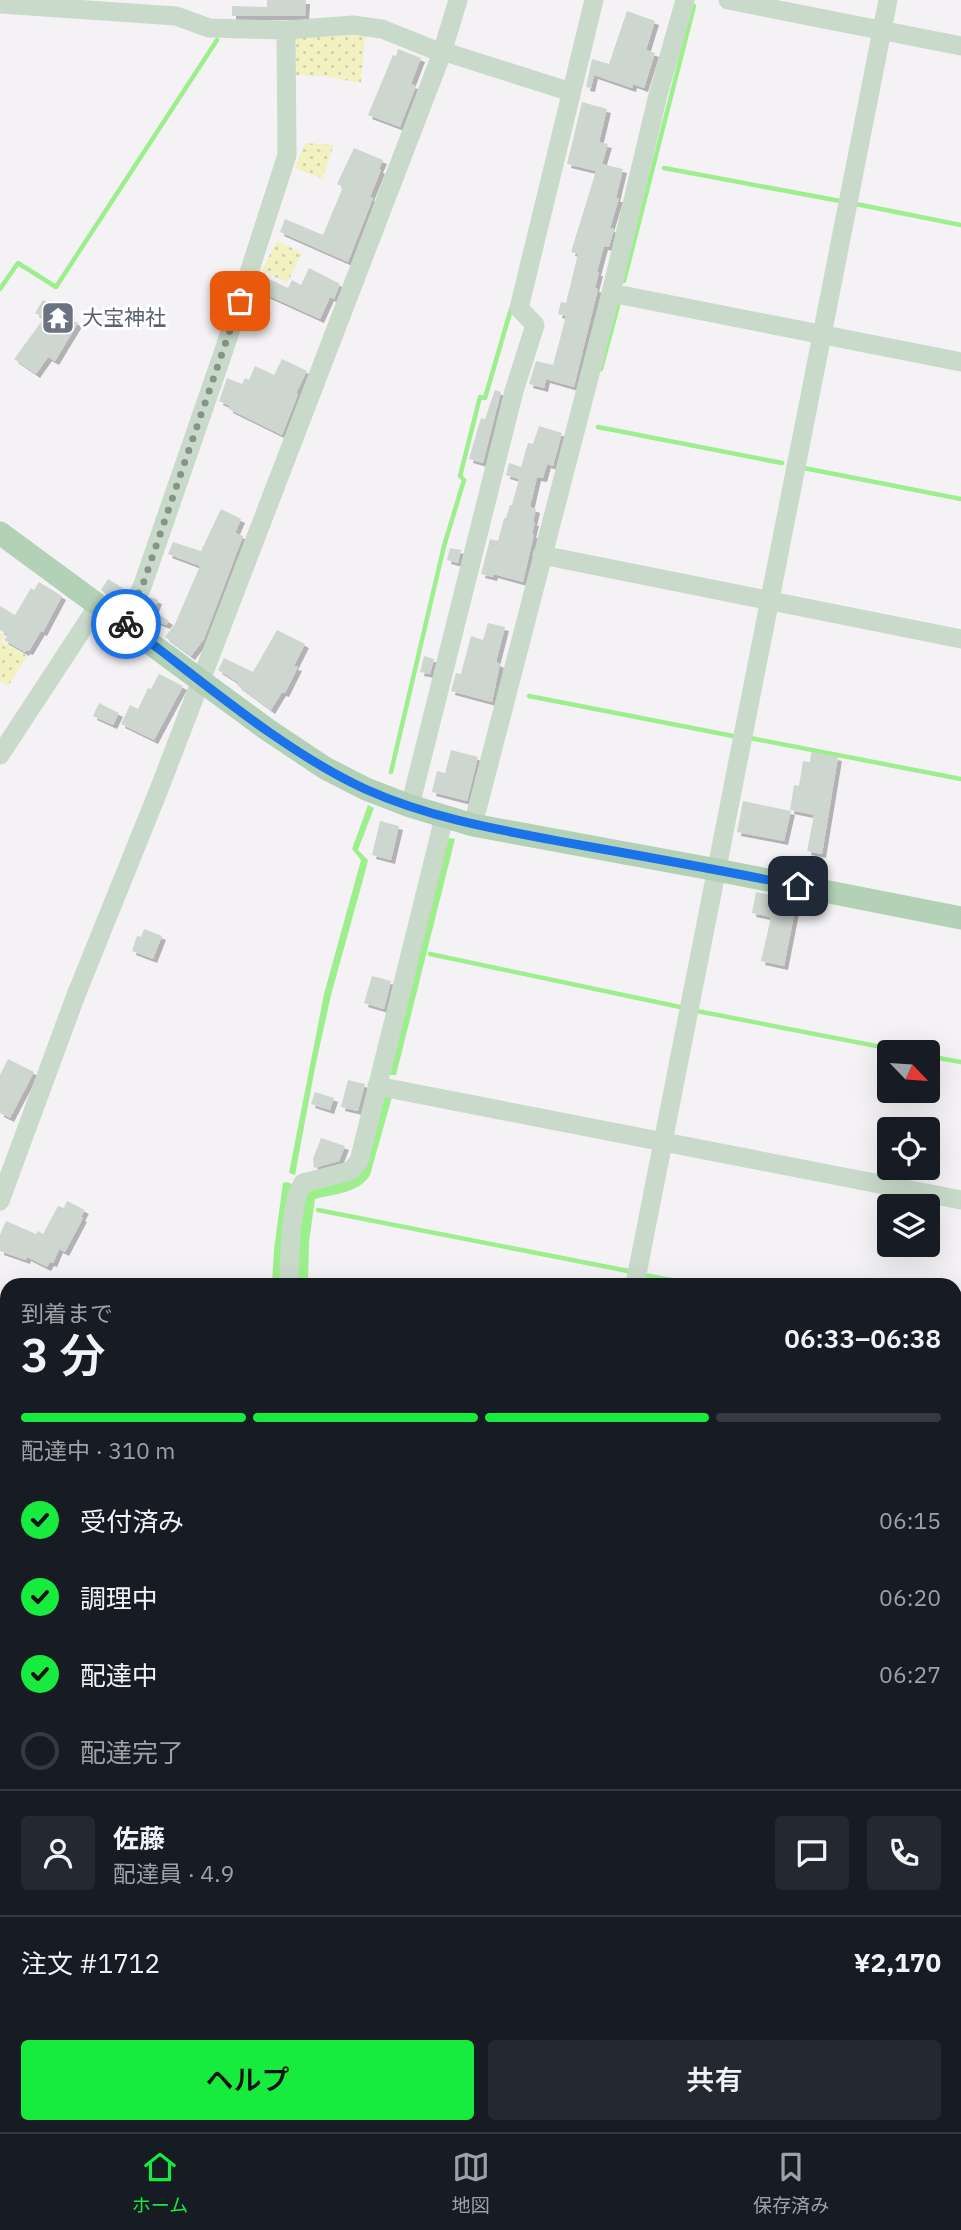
<!DOCTYPE html>
<html lang="ja">
<head>
<meta charset="utf-8">
<style>
	:root { --surface:#171b24; --page:#242831; --text:#f1f3f6; --muted:#9ea1a6; --line:#363941; --accent:#16eb3e }
	body { margin:0; font-family:"IBM Plex Sans","Noto Sans JP",sans-serif; background:var(--page); color:var(--text); height:100vh; display:flex; flex-direction:column; font-size:26px; white-space:nowrap }
	* { box-sizing:border-box; margin:0 }
	p { font-size:23px; color:var(--muted) }
	.icon { flex:none; width:38px; height:38px; fill:none; stroke:currentColor; stroke-width:2; stroke-linecap:round; stroke-linejoin:round }
	.map { position:relative; flex:1; overflow:hidden }
	.side { position:absolute; left:0px; top:1278px; width:962px; height:856px; display:flex; flex-direction:column; background:var(--surface); border-radius:21px 21px 0 0; box-shadow:0 7px 28px #0002 }
	.side>* { flex:none }
	.needle { width:46px; rotate:115deg }
	.controls { position:absolute; left:877px; top:1040px; display:grid; gap:14px }
	.controls a { display:grid; place-items:center; width:63px; height:63px; border-radius:7px; background:var(--surface); box-shadow:0 7px 28px #0002; font-size:35px }
	.pin { position:absolute; display:grid; place-items:center; width:60px; height:60px; color:#fff; margin:-30px; border-radius:14px; box-shadow:0 4px 10px #0006 }
	.courier { position:absolute; display:grid; place-items:center; width:70px; height:70px; margin:-35px; border:5px solid #1a73e8; border-radius:50%; background:#fff; color:#222; box-shadow:0 2px 9px #0007 }
	.head em { font-style:normal; font-weight:600 }
	.head div { display:flex; flex-direction:column-reverse }
	.head { display:flex; align-items:center; justify-content:space-between; height:119px; padding:0 21px }
	h1 { font-size:46px; font-weight:600; line-height:52px }
	.bar { display:grid; grid-template-columns:repeat(4,1fr); gap:10px 7px; align-content:center; height:84px; padding:0 21px }
	.bar i { height:9px; border-radius:5px; background:var(--line) }
	.bar .current { background:var(--accent) }
	.bar p { grid-column:span 4 }
	.line { display:flex; align-items:center; gap:18px; padding:0 21px; border-top:2px solid var(--line) }
	.line div { flex:1 }
	.round { display:grid; place-items:center; flex:none; width:74px; height:74px; border-radius:7px; background:var(--page) }
	ol { padding:0 21px; list-style:none }
	li { display:flex; align-items:center; gap:21px; height:77px }
	li p { margin-inline-start:auto }
	li .icon { padding:7px; border-radius:50%; background:var(--accent); color:#111; stroke-width:4 }
	li:last-child { color:var(--muted) }
	li i { width:38px; height:38px; border:4px solid var(--line); border-radius:50% }
	.button { display:flex; gap:14px; margin-top:auto; padding:14px 21px }
	.button a { flex:1; height:80px; border-radius:7px; background:var(--accent); color:#111; font-size:28px; font-weight:600; line-height:80px; text-align:center }
	.button a+a { background:var(--page); color:var(--text) }
	.dock { display:flex; justify-content:space-around; align-items:center; height:98px; border-top:2px solid var(--line); background:var(--surface); font-size:19px; color:var(--muted) }
	.dock a { display:grid; justify-items:center; gap:4px }
	.dock .current { color:var(--accent) }
	.map>svg:first-child { display:block }
	.park { fill:url(#park-dots) }
	.water { fill:#9def8d }
	.lines { fill:none; stroke-linecap:round; stroke-linejoin:round }
	.stream { stroke:#9def8d; stroke-width:4.5 }
	.building { fill:#ced6d0; filter:url(#shadow) }
	.minor { stroke:#c9daca; stroke-width:19 }
	.major { stroke:#b2d1b6; stroke-width:23 }
	.done { stroke:#859486; stroke-width:7; stroke-dasharray:0 12.6 }
	.route { stroke:#1a73e8; stroke-width:9 }
	.labels { text-anchor:middle; stroke-width:6; stroke-linejoin:round; paint-order:stroke }
	.worship-label { font-size:21px; fill:#5b616d; stroke:#fff; text-anchor:start }
</style>
</head>
<body>
<div class="map">
<svg width="961" height="2132" viewBox="0 0 961 2132">
	<defs>
		<pattern id="park-dots" width="8" height="8" patternUnits="userSpaceOnUse" patternTransform="scale(1.75)"><rect width="8" height="8" fill="#f1f1c1"/><path d="M2 2h.1M6 6h.1" fill="none" stroke="#d0d1a7" stroke-width="1.8" stroke-linecap="round"/></pattern>
		<filter id="shadow"><feDropShadow dx="4" dy="4" stdDeviation="0" flood-color="#0004"/></filter>
	</defs>
	<rect width="100%" height="100%" fill="#f4f2f4"/>
	<path class="park" d="M295,34h70l-4,49 -38,-7 -33,-1z
		M305,143l29,2 -12,34 -27,-11z
		M277,241l25,12 -15,30 -25,-13z
		M0,633l5,3 -3,5 25,15 -19,30 -8,-5z"/>
	<path class="water" d="M368,805l6,3 -16,42 10,10 -1,5 -36,130 -16,73 -20,107 -6,-2 35,-179 37,-134 -9,-11z
		M450,838l5,1 -59,236h-10l59,-234z
		M382,1096l10,1 -22,78c-11,18 -36,19 -55,24l-6,43 -1,42h-12l2,-39 8,-53 44,-13z
		M287,1182l5,2 -10,100h-10l2,-35 9,-66z"/>
	<g class="lines">
		<path class="stream" d="M664,168l176,33
			M856,204l105,21
			M624,281l70,-275
			M0,289l18,-26 38,24 161,-247
			M601,369l17,-63
			M598,427l184,36
			M804,468l157,31
			M529,696l204,40
			M750,738l211,41
			M391,772l53,-226 20,-66 -4,-4 20,-79 5,1 26,-89
			M430,954l250,53
			M697,1011l210,41
			M928,1056l33,6
			M318,1210l310,61
			M644,1275l49,9
			M956,1336l5,1
			M956,1612l5,1
			M956,1888l5,1
			M680,2132l5,-6"/>
	</g>
	<path class="building" d="M267,0h39l-1,16h-73v-10l35,1z
		M627,11l28,10 -9,29 9,3 -11,35 -11,-4 -1,4 -38,-13 -3,13 -5,-1 6,-28 17,5z
		M398,49l23,9 -10,26 5,2 -16,41 -32,-12 25,-60 3,1z
		M582,102l25,7 -8,33 9,2 -6,20 21,5 -7,29h3l-9,30 4,1 -5,18 -5,-1 -7,26h2l-4,16 3,1 -24,98 -28,-8 -2,9 -15,-4 7,-23 17,4 13,-49 -8,-2 3,-12 5,1 12,-49 -7,-2 25,-81 -29,-7z
		M354,148l29,12 -4,9 2,1 -11,27 3,1 -25,64 -68,-30 5,-13 38,16 20,-48 -6,-3z
		M309,268l31,16 -6,15 -4,-2 -10,22 -64,-29 5,-15 27,13 4,-8 9,5z
		M43,300l28,14 -2,4 9,5 -23,38 -7,-4 -12,17 -22,-15 30,-41 -9,-5z
		M282,359l25,12 -11,22 2,1 -16,41 -53,-26 1,-3 -11,-5 8,-23 15,6 3,-6 4,2 6,-14 19,9z
		M495,390l6,2 -18,71 -14,-4 12,-41 4,1z
		M539,426l23,7 -9,33 -6,-2 -4,14 -6,-1 -7,30 6,2 -3,13h2l-3,12h2l-11,48 -29,-8 -1,3 -12,-3 9,-35 8,2 6,-23h2l4,-13h2l7,-26 -13,-4 3,-12 12,4 7,-24 5,1z
		M221,509l20,10 -6,14 8,3 -39,103 -13,17 -26,-19 10,-13 25,-58 -32,-12 5,-12 28,9z
		M450,548l11,2 -3,13 -11,-3z
		M108,579l18,11 -7,13 -18,-13z
		M39,582l23,14 -19,36 -2,-1 -12,20 -3,-1 -1,2 -21,-12 4,-5 -8,-5v-24l15,9 16,-27 3,2z
		M150,597l8,3 -4,11 15,10 -3,4 -25,-10z
		M488,623l17,4 -9,35 4,2 -8,38 -41,-11 5,-18 5,1 10,-38 12,4z
		M277,630l28,14 -11,22 4,1 -13,26 -3,-1 -11,18 -34,-25 2,-2 -21,-13 6,-12 29,14z
		M424,656l10,3 -4,15 -10,-2z
		M159,674l24,12 -29,54 -33,-16 9,-19 8,4 10,-21 3,1z
		M99,703l20,10 -6,12 -20,-9z
		M451,750l27,7 -11,44 -35,-9 5,-21 8,2z
		M811,752l27,5 -16,97 -15,-3 7,-36 -24,-5 4,-25 5,1 4,-25 7,1z
		M743,801l48,10 -7,30 -47,-9z
		M380,821l19,5 -8,34 -19,-5z
		M756,892l41,8 -13,66 -23,-5 10,-44 -19,-4z
		M144,929l18,7 -9,23 -21,-8 5,-15 4,1z
		M372,976l19,5 -7,28 -20,-6z
		M8,1059l26,13 -24,46 -10,-5v-38z
		M348,1080l17,4 -7,27 -17,-4z
		M315,1092l19,6 -4,12 -19,-6z
		M321,1138l24,8 -6,15 -25,7 -1,-9z
		M67,1201l18,9 -4,7 2,1 -18,34 -6,-3 -6,14 -3,-1 -3,5 -20,-10 -1,3 -26,-9v-16l6,-14 30,13 2,-3 5,3 15,-28 6,2z"/>
	<g class="lines">
		<path class="minor" d="M728,0l233,46
			M0,4l176,12 33,12 77,2 67,-5 29,4 60,24
			M442,51l129,41
			M611,293l350,69
			M542,555l419,84
			M123,622l19,-35 82,-237 63,-195 -1,-125
			M0,755l99,-151
			M410,806l104,-415 21,-66 -16,-17 75,-308
			M473,825l138,-532 47,-198 27,-95
			M377,1086l584,114
			M0,1201l76,-206 82,-203 284,-739 16,-53
			M289,1284c1,-25 0,-80 14,-101l47,-12 9,-10 85,-343
			M635,1284l253,-1284
			M956,1472l5,1
			M0,1649l7,6
			M956,1750l5,1
			M0,1768l7,-9
			M956,2006l5,-32
			M599,2126l8,6
			M872,2126l7,6
			M955,2126v6
			M359,2132l5,-6"/>
		<path class="major" d="M0,533l268,197 57,38 41,21 44,17 63,19 244,45 244,48"/>
	</g>
	<g class="lines">
		<path class="done" d="M126,624l-4,-2 20,-35 98,-286"/>
		<path class="route" d="M126,624c74,55 155,126 239,165 69,31 141,42 215,56 73,13 146,26 218,41"/>
	</g>
	<defs>
		<symbol id="temple-square" viewBox="-11 -11 22 22"><rect x="-9" y="-9" width="18" height="18" rx="4" fill="#6b7280" stroke="#fff"/><path d="M0-6L5-2H3V0L6.5 2.5H4V6H1.5V3h-3V6H-4V2.5H-6.5L-3 0V-2H-5Z" fill="#fff"/></symbol>
	</defs>
	<g fill-rule="evenodd">
		<use href="#temple-square" x="39" y="299" width="38" height="38"/>
	</g>
	<g class="labels">
		<g class="worship-label">
			<text x="82" y="325">大宝神社</text>
		</g>
	</g>
</svg>
<div class="controls">
<a><svg class="needle" viewBox="-14 -14 28 28"><path d="M0-13l5 13h-10z" fill="#e53935"/><path d="M0 13l5-13h-10z" fill="#9ea1a6"/></svg></a>
<a><svg class="icon" aria-label="locate" viewBox="0 0 24 24"><circle cx="12" cy="12" r="6"/><path d="M12 2v4M12 18v4M2 12h4M18 12h4"/></svg></a>
<a><svg class="icon" aria-label="layers" viewBox="0 0 24 24"><path d="M12 4l9 5-9 5-9-5zM3 14l9 5 9-5"/></svg></a>
</div>
<div class="pin" style="left:240px;top:301px;background:#ea580c"><svg class="icon" aria-label="bag" viewBox="0 0 24 24"><path d="M5 8h14l-1 12H6zM9 8a3 3 0 0 1 6 0"/></svg></div>
<div class="pin" style="left:798px;top:886px;background:#1f2937"><svg class="icon" aria-label="home" viewBox="0 0 24 24"><path d="M3 11l9-7 9 7M6 9v11h12V9"/></svg></div>
<div class="courier" style="left:126px;top:624px"><svg class="icon" aria-label="bike" viewBox="0 0 24 24"><circle cx="6" cy="16" r="4"/><circle cx="18" cy="16" r="4"/><path d="M6 16l4-8h5l3 8M10 8l3 8H6M13 5h3"/></svg></div>
<section class="side">
<div class="head"><div><h1>3 分</h1><p>到着まで</p></div><em>06:33–06:38</em></div>
<div class="bar"><i class="current"></i><i class="current"></i><i class="current"></i><i></i><p>配達中 · 310 m</p></div>
<ol>
<li><svg class="icon" aria-label="check" viewBox="0 0 24 24"><path d="M5 12l5 5 9-10"/></svg>受付済み<p>06:15</p></li>
<li><svg class="icon" aria-label="check" viewBox="0 0 24 24"><path d="M5 12l5 5 9-10"/></svg>調理中<p>06:20</p></li>
<li><svg class="icon" aria-label="check" viewBox="0 0 24 24"><path d="M5 12l5 5 9-10"/></svg>配達中<p>06:27</p></li>
<li><i></i>配達完了</li>
</ol>
<div class="line" style="height:126px"><a class="round"><svg class="icon" aria-label="person" viewBox="0 0 24 24"><circle cx="12" cy="8" r="4"/><path d="M4 21q1-7 8-7t8 7"/></svg></a><div><b>佐藤</b><p>配達員 · 4.9</p></div><a class="round"><svg class="icon" aria-label="chat" viewBox="0 0 24 24"><path d="M4 5h16v11H9l-5 4z"/></svg></a><a class="round"><svg class="icon" aria-label="phone" viewBox="0 0 24 24"><path d="M5 4h4l2 5-3 2q2 4 5 5l2-3 5 2v4C11 20 4 13 5 4z"/></svg></a></div>
<div class="line" style="height:91px"><div>注文 #1712</div><b>¥2,170</b></div>
<div class="button"><a>ヘルプ</a><a>共有</a></div>
</section>
</div>
<nav class="dock">
<a class="current"><svg class="icon" aria-label="home" viewBox="0 0 24 24"><path d="M3 11l9-7 9 7M6 9v11h12V9"/></svg>ホーム</a>
<a><svg class="icon" aria-label="map" viewBox="0 0 24 24"><path d="M3 6l6-2 6 2 6-2v14l-6 2-6-2-6 2zM9 4v14M15 6v14"/></svg>地図</a>
<a><svg class="icon" aria-label="saved" viewBox="0 0 24 24"><path d="M7 4h10v16l-5-4-5 4z"/></svg>保存済み</a>
</nav>
</body>
</html>
